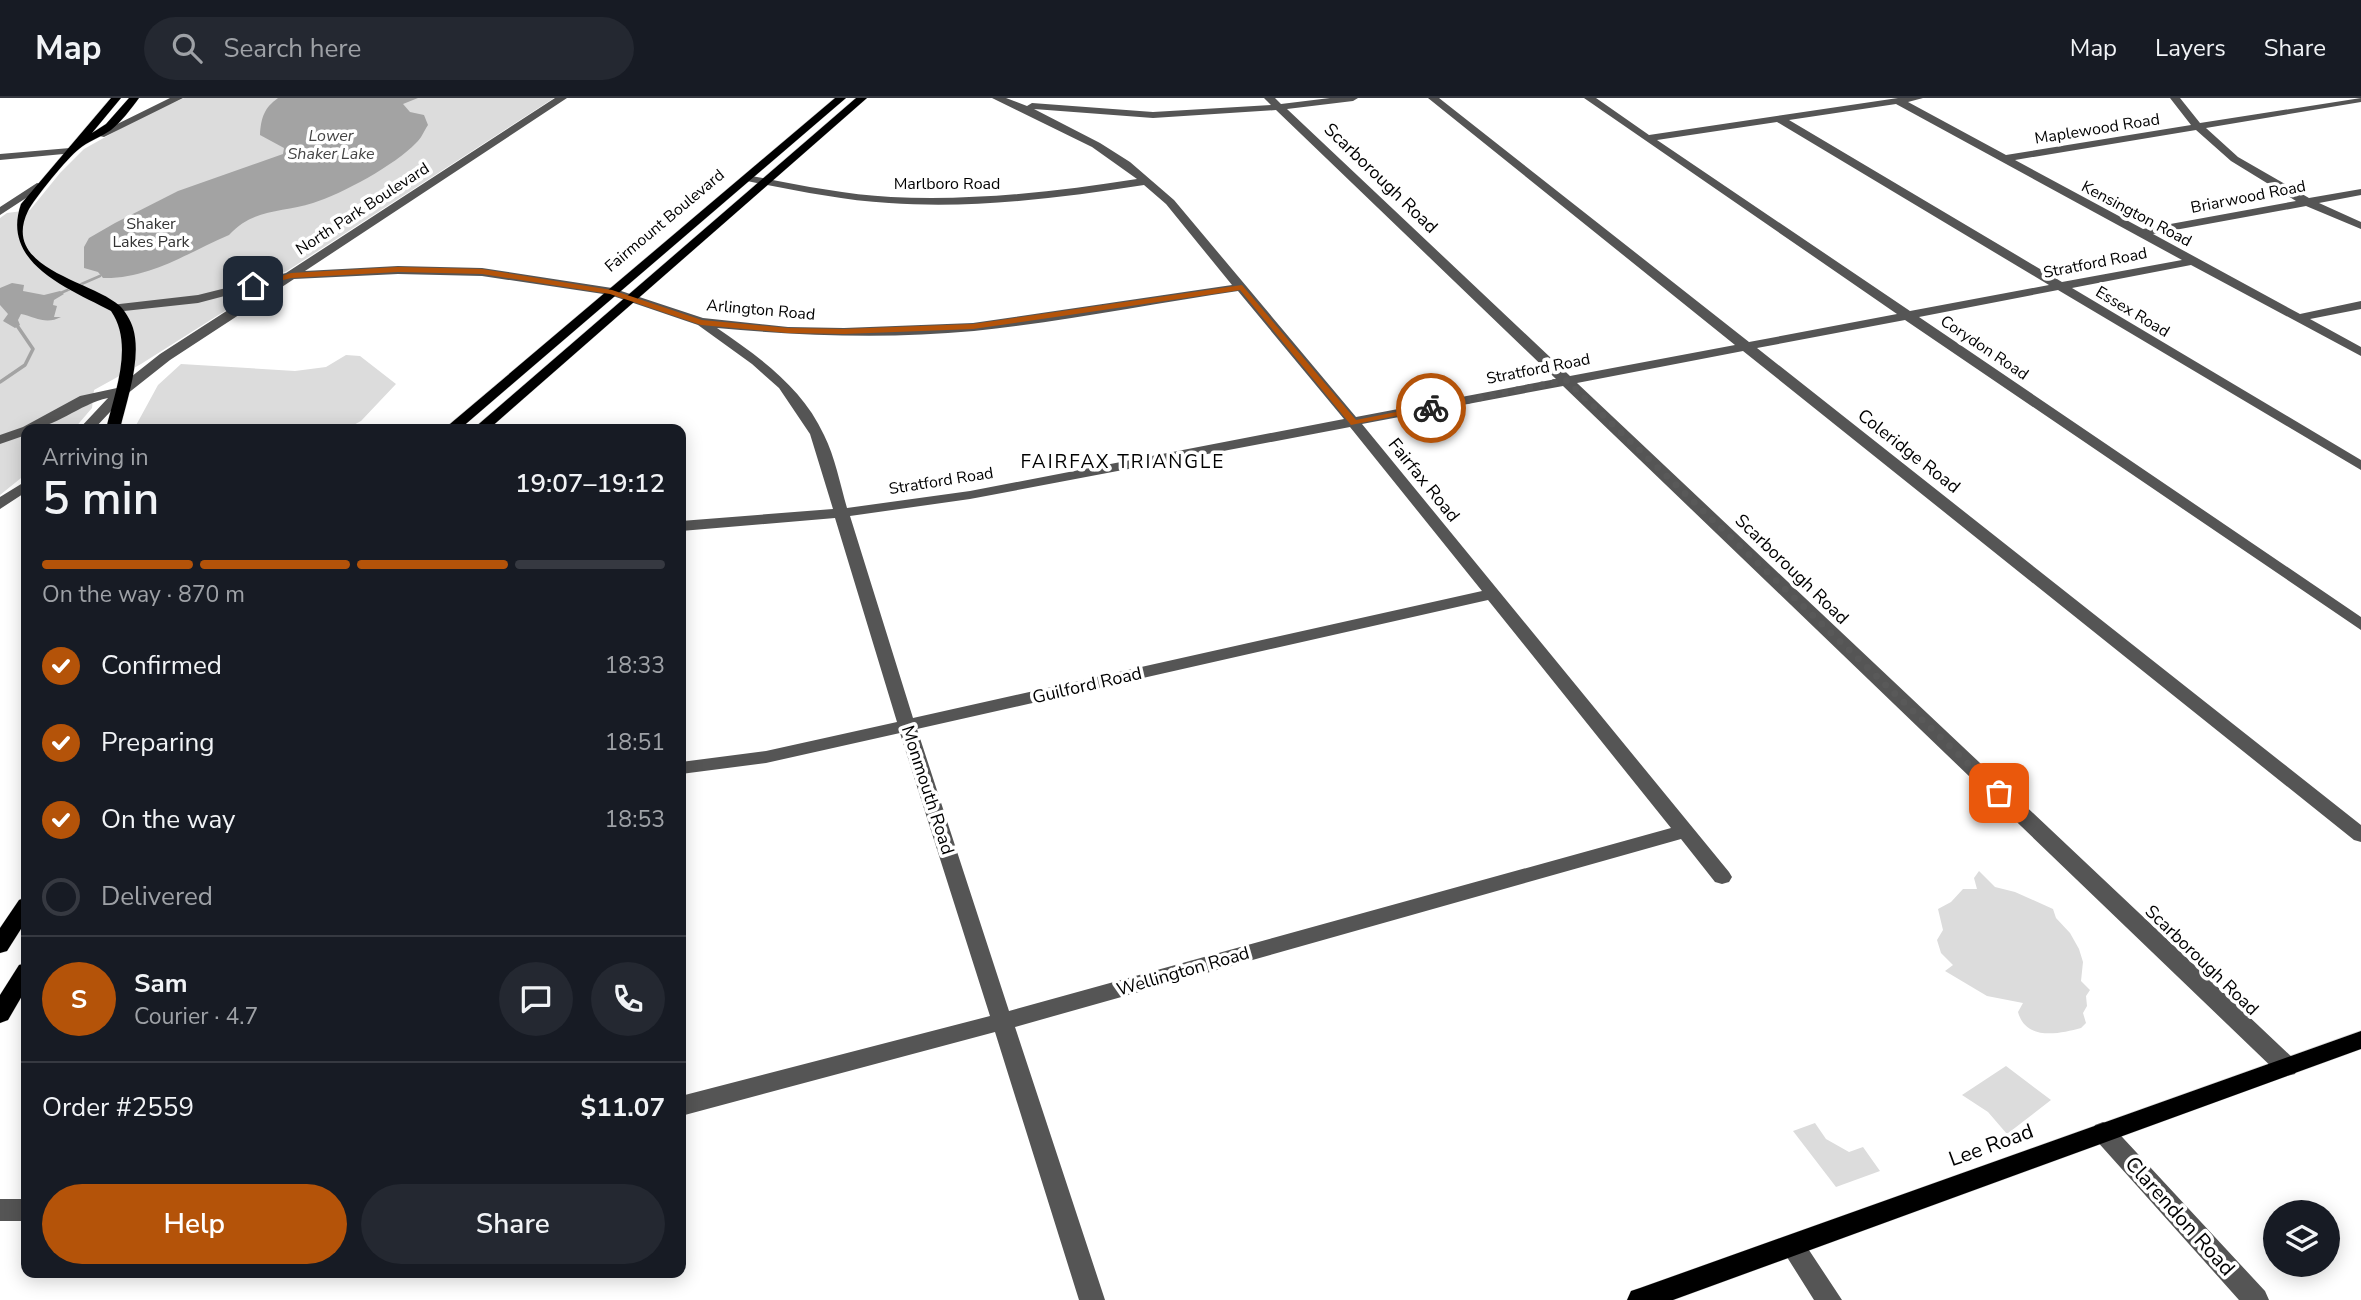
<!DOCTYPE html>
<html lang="en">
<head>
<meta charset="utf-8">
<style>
	:root { --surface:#171b24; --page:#242831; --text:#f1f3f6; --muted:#9ea1a6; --line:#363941; --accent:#b45309 }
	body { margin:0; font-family:"Nunito Sans",sans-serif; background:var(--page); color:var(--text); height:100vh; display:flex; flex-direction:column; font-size:26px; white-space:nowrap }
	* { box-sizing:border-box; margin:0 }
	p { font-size:23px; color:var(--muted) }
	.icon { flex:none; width:38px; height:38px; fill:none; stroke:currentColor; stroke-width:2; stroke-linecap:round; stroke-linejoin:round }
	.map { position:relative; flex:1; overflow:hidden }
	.sheet { position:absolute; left:21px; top:326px; width:665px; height:854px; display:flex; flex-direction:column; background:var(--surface); border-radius:14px; box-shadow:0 4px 18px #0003 }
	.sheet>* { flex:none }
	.fabs { position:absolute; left:2263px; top:1102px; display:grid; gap:14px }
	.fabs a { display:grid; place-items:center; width:77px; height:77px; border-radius:50%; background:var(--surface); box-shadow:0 4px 18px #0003; font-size:35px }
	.pin { position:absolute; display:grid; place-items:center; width:60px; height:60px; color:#fff; margin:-30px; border-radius:14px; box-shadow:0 4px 10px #0006 }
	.courier { position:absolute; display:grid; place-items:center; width:70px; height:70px; margin:-35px; border:5px solid #b45309; border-radius:50%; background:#fff; color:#222; box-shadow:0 2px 9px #0007 }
	.headline em { font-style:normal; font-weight:600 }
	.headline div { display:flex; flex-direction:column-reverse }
	.headline { display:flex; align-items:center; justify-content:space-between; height:119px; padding:0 21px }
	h1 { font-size:46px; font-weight:600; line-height:52px }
	.bar { display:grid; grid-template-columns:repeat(4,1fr); gap:10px 7px; align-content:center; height:84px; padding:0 21px }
	.bar i { height:9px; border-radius:5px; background:var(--line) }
	.bar .selected { background:var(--accent) }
	.bar p { grid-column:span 4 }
	.line { display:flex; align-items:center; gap:18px; padding:0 21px; border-top:2px solid var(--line) }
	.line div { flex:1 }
	.round { display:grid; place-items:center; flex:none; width:74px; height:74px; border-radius:37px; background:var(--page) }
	ol { padding:0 21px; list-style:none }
	li { display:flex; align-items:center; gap:21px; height:77px }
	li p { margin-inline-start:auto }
	li .icon { padding:7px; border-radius:50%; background:var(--accent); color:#fff; stroke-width:4 }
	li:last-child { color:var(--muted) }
	li i { width:38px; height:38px; border:4px solid var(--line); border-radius:50% }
	.button { display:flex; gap:14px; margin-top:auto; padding:14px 21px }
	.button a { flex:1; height:80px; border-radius:42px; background:var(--accent); color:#fff; font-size:28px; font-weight:600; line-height:80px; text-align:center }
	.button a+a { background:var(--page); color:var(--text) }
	header { display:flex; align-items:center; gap:42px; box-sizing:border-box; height:98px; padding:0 35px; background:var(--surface); border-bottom:2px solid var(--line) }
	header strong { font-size:33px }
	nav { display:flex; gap:38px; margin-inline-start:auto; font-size:24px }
	.search { width:490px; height:63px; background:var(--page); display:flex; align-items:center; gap:18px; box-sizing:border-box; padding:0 24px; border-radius:38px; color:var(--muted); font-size:26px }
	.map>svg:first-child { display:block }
	.green { fill:#dcdcdc }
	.water { fill:#a3a3a3 }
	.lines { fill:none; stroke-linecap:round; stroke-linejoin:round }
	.stream-far1 { stroke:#a3a3a3; stroke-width:2.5 }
	.stream { stroke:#a3a3a3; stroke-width:3.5 }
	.major-casing { stroke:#dbdbdb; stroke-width:1 }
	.minor { fill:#555; fill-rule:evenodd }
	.major { fill:#000; fill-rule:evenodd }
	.route { fill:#b45309 }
	.done { stroke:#595959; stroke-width:7; stroke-dasharray:0 12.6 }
	.labels { text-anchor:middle; stroke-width:7; stroke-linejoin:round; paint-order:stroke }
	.far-street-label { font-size:16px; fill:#000; stroke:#fff }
	.far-water-label { font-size:16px; font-style:italic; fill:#444; stroke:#fff }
	.far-park-label { font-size:16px; fill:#333; stroke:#fff }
	.street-label { font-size:18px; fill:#000; stroke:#fff }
	.neighbourhood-label { font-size:19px; letter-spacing:2px; fill:#000; stroke:#fff }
	.near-street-label { font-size:21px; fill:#000; stroke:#fff }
</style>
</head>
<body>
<header>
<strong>Map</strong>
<div class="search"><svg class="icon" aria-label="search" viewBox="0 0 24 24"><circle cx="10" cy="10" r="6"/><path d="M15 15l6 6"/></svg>Search here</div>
<nav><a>Map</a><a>Layers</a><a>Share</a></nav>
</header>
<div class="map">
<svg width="2361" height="1202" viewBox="0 0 2361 1202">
	<rect width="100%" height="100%" fill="#fff"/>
	<path class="green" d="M184,0h370l-267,173 -18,7 -11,12 -117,74 -47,26 -2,18 -18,21h-48v45l-26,21v-277l7,-5 23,-3 30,-37 24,-24 57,-32z
		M346,257l14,1 36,28 -35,37 -15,8h-212l24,-44 23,-21 114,7 31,-4z
		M1979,773l16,16 20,5 38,17 3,9 14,15 9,16 4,13 -2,19 9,9 -4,6 1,10 -4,7 3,10 -5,5c-22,6 -55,13 -63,-16l5,-9 -36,-7 -42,-25 8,-6 -12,-12 -4,-13 6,-10 -5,-21 13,-7 12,-13h14l-3,-11z
		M2006,968l45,34 -44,34 -19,-22 -26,-17z
		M1815,1025l11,16 23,13 14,-5 17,24 -44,16 -43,-56z"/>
	<path class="water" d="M278,0h140l-15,6 7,8 14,3 4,10c-4,6 -7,14 -12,18 -21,22 -74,51 -103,60 -31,10 -59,5 -84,32 -42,18 -79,44 -126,43l-5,-6 -14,-4v-21l5,-9 26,-15 63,-32 105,-37 1,-6 -24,-13c1,-17 4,-27 18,-37z
		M12,185l12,2 -1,6 21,4 16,-4 4,3 -10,6 -1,5 4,1 -3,11h7c-15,8 -26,0 -40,-3l-3,6 2,5 -5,3 -12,-7 5,-7 -8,-9v-17z"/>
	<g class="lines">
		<path class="stream-far1" d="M56,197l44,-19"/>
		<path class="stream" d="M0,284l25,-17 8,-16 -17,-25"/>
		<defs>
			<path id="major" d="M111,0h10l-29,35 14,-9 23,-26h10c-8,11 -18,24 -28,32 -10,7 -24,12 -32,19 -11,8 -45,50 -51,62 -28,58 63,69 92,95 5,5 11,15 13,22 9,30 -6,71 -13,101h-14c9,-37 28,-85 5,-118 -41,-22 -111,-47 -90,-107z
				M835,0h11l-386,331h-16z
				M856,0h11l-378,331h-16z
				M26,799v24l-19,30 -7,2v-25l19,-28z
				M26,865v26l-18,31 -8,3v-28l19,-30z
				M2361,933v18l-688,251h-46l4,-9 9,-3z"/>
		</defs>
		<use href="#major" class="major-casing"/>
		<path class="minor" d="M170,0h13l-79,39 -9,-2z
			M555,0h12l-262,173 93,-5 84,2 130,20 91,30 85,9 56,1 129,-5 259,-38 -66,-81 -22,-19c-84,13 -170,24 -255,18 -48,-3 -95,-13 -142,-22l-5,-3 5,-3c47,9 95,19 144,22 82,4 165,-5 246,-18l-45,-32 -100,-49h14l21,8 5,-3 121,9 118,-7 -7,-7h11l6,6 49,-6h28l-5,3 -66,8 283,267 165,-31 -307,-247h11l310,244 148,-28 -313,-216h12l53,37 249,-37h25l-15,4 98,53 185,-30 -21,-27h10l20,25 161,-25v4l-155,26 32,29 71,41 52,-9v6l-42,8 42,19v7l-55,-23 -153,28 147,80 61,-13v8l-51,10 51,28v9l-170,-91 -119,23 289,172v10l-303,-180 -139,27 442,300v13l-456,-310 -148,28 604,477v17l-7,-2 -611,-489 -166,32 718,677 3,7 -3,7 -8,2 -8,-2 -716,-688 -201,38 367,448 3,5 -3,5 -7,2 -7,-2 -34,-43 -666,188 90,273h-26l-84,-268 -314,84v-20l309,-80 -90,-283 -134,30 -85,11v-12l85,-11 131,-29 -62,-204 -154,13v-10l152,-12 -23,-75 -31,-46 -27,-24 -54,-39 -88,-30 -128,-19 -84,-2 -104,5 -124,81 -43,34 -33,35h-15l29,-31c-29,6 -53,31 -82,31v6l-26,9v-9l23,-8 57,-31 37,-8 43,-34 107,-69 -69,18 -83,9 -4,-1v-6l87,-10 88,-22zM1896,6l286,156 -120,22 -273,-162zM1034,11l119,9 123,-8 280,269 -200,38 -182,-217 -44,-38 -30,-19zM1777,24l272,163 -139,26 -253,-171zM2196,32l35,31 65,40 -153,28 -128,-69zM1238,193l106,128 -374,72 -123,17c-7,-24 -12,-51 -23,-73 -22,-48 -65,-78 -107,-107 85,8 172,11 257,3 88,-9 176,-27 264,-40zM1350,329l132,164 -569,127 -63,-202 120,-17zM1488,502l183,228 -662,183 -92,-282z
			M70,50l4,1v4l-74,7v-6z
			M37,85l9,2 -46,30v-8z
			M26,383v11l-26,17v-12z
			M2103,1024l8,3 154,166 4,9h-30l-144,-161 -3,-7 3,-7z
			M0,1101h26v22h-26z
			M1792,1137l9,3 41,62h-28l-34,-54 3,-8z"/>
		<use href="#major" class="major"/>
	</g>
	<path class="route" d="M398,169l84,2 130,21 90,30 86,8 56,1 129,-5 269,-39 114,135 75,-15 4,3 -84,17 -111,-135 -267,39 -129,5 -56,-1 -87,-8 -91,-31 -128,-20 -84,-2 -107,6 -38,10 -4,-2 42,-13z"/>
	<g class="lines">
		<path class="done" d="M1431,310l135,-28 433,413"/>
	</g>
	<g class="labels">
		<g class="far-street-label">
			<text transform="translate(2097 30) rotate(-9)" y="6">Maplewood Road</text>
			<text x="947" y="91">Marlboro Road</text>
			<text transform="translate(2248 98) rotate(-11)" y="6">Briarwood Road</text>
			<text transform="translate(362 110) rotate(-33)" y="6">North Park Boulevard</text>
			<text transform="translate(2137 115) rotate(28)" y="6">Kensington Road</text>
			<text transform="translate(664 122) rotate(-40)" y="6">Fairmount Boulevard</text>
			<text transform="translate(2095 164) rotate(-11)" y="6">Stratford Road</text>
			<text transform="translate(761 211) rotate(5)" y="6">Arlington Road</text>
			<text transform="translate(2133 213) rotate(31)" y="6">Essex Road</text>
			<text transform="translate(1985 249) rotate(34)" y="6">Corydon Road</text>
			<text transform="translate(1538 270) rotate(-11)" y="6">Stratford Road</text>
			<text transform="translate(941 382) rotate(-9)" y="6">Stratford Road</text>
		</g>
		<g class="far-water-label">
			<text x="331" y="43">Lower<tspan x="331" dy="18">Shaker Lake</tspan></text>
		</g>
		<g class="far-park-label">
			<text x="151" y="131">Shaker<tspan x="151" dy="18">Lakes Park</tspan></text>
		</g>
		<g class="street-label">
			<text transform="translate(1381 80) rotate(44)" y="6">Scarborough Road</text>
			<text transform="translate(1909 353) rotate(38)" y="6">Coleridge Road</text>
			<text transform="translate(1424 382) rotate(51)" y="6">Fairfax Road</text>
			<text transform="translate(1792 471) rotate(44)" y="6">Scarborough Road</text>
			<text transform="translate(1087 587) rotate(-13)" y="6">Guilford Road</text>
			<text transform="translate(928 692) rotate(72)" y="6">Monmouth Road</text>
			<text transform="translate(2202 862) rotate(44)" y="6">Scarborough Road</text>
			<text transform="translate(1183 873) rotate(-16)" y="6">Wellington Road</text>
		</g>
		<g class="neighbourhood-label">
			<text x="1123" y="370">FAIRFAX TRIANGLE</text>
		</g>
		<g class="near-street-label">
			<text transform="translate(1991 1047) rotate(-20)" y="7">Lee Road</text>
			<text transform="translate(2180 1118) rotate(48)" y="7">Clarendon Road</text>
		</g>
	</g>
</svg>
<div class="fabs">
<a><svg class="icon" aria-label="layers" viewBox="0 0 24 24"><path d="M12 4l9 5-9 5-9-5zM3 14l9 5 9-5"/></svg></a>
</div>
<div class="pin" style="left:1999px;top:695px;background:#ea580c"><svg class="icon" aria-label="bag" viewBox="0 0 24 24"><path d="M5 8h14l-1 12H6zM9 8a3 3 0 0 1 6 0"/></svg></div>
<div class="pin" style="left:253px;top:188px;background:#1f2937"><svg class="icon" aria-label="home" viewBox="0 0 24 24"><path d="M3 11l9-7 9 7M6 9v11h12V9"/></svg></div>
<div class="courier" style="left:1431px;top:310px"><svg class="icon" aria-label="bike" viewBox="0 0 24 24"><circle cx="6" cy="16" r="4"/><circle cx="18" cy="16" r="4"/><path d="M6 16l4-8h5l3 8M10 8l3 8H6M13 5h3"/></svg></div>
<section class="sheet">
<div class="headline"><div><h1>5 min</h1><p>Arriving in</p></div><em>19:07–19:12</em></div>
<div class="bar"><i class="selected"></i><i class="selected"></i><i class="selected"></i><i></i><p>On the way · 870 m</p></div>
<ol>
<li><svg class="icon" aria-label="check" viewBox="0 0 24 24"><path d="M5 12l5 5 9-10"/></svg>Confirmed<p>18:33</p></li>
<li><svg class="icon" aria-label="check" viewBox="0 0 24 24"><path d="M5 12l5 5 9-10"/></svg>Preparing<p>18:51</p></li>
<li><svg class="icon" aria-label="check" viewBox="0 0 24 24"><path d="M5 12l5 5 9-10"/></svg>On the way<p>18:53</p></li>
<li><i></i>Delivered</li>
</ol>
<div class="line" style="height:126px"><b class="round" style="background:var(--accent);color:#fff">S</b><div><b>Sam</b><p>Courier · 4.7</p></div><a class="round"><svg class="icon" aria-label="chat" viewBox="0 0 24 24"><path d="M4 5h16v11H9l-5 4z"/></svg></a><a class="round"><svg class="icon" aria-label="phone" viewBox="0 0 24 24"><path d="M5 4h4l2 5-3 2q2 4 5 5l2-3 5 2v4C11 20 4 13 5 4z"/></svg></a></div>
<div class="line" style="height:91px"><div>Order #2559</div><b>$11.07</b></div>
<div class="button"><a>Help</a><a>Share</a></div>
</section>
</div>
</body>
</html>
